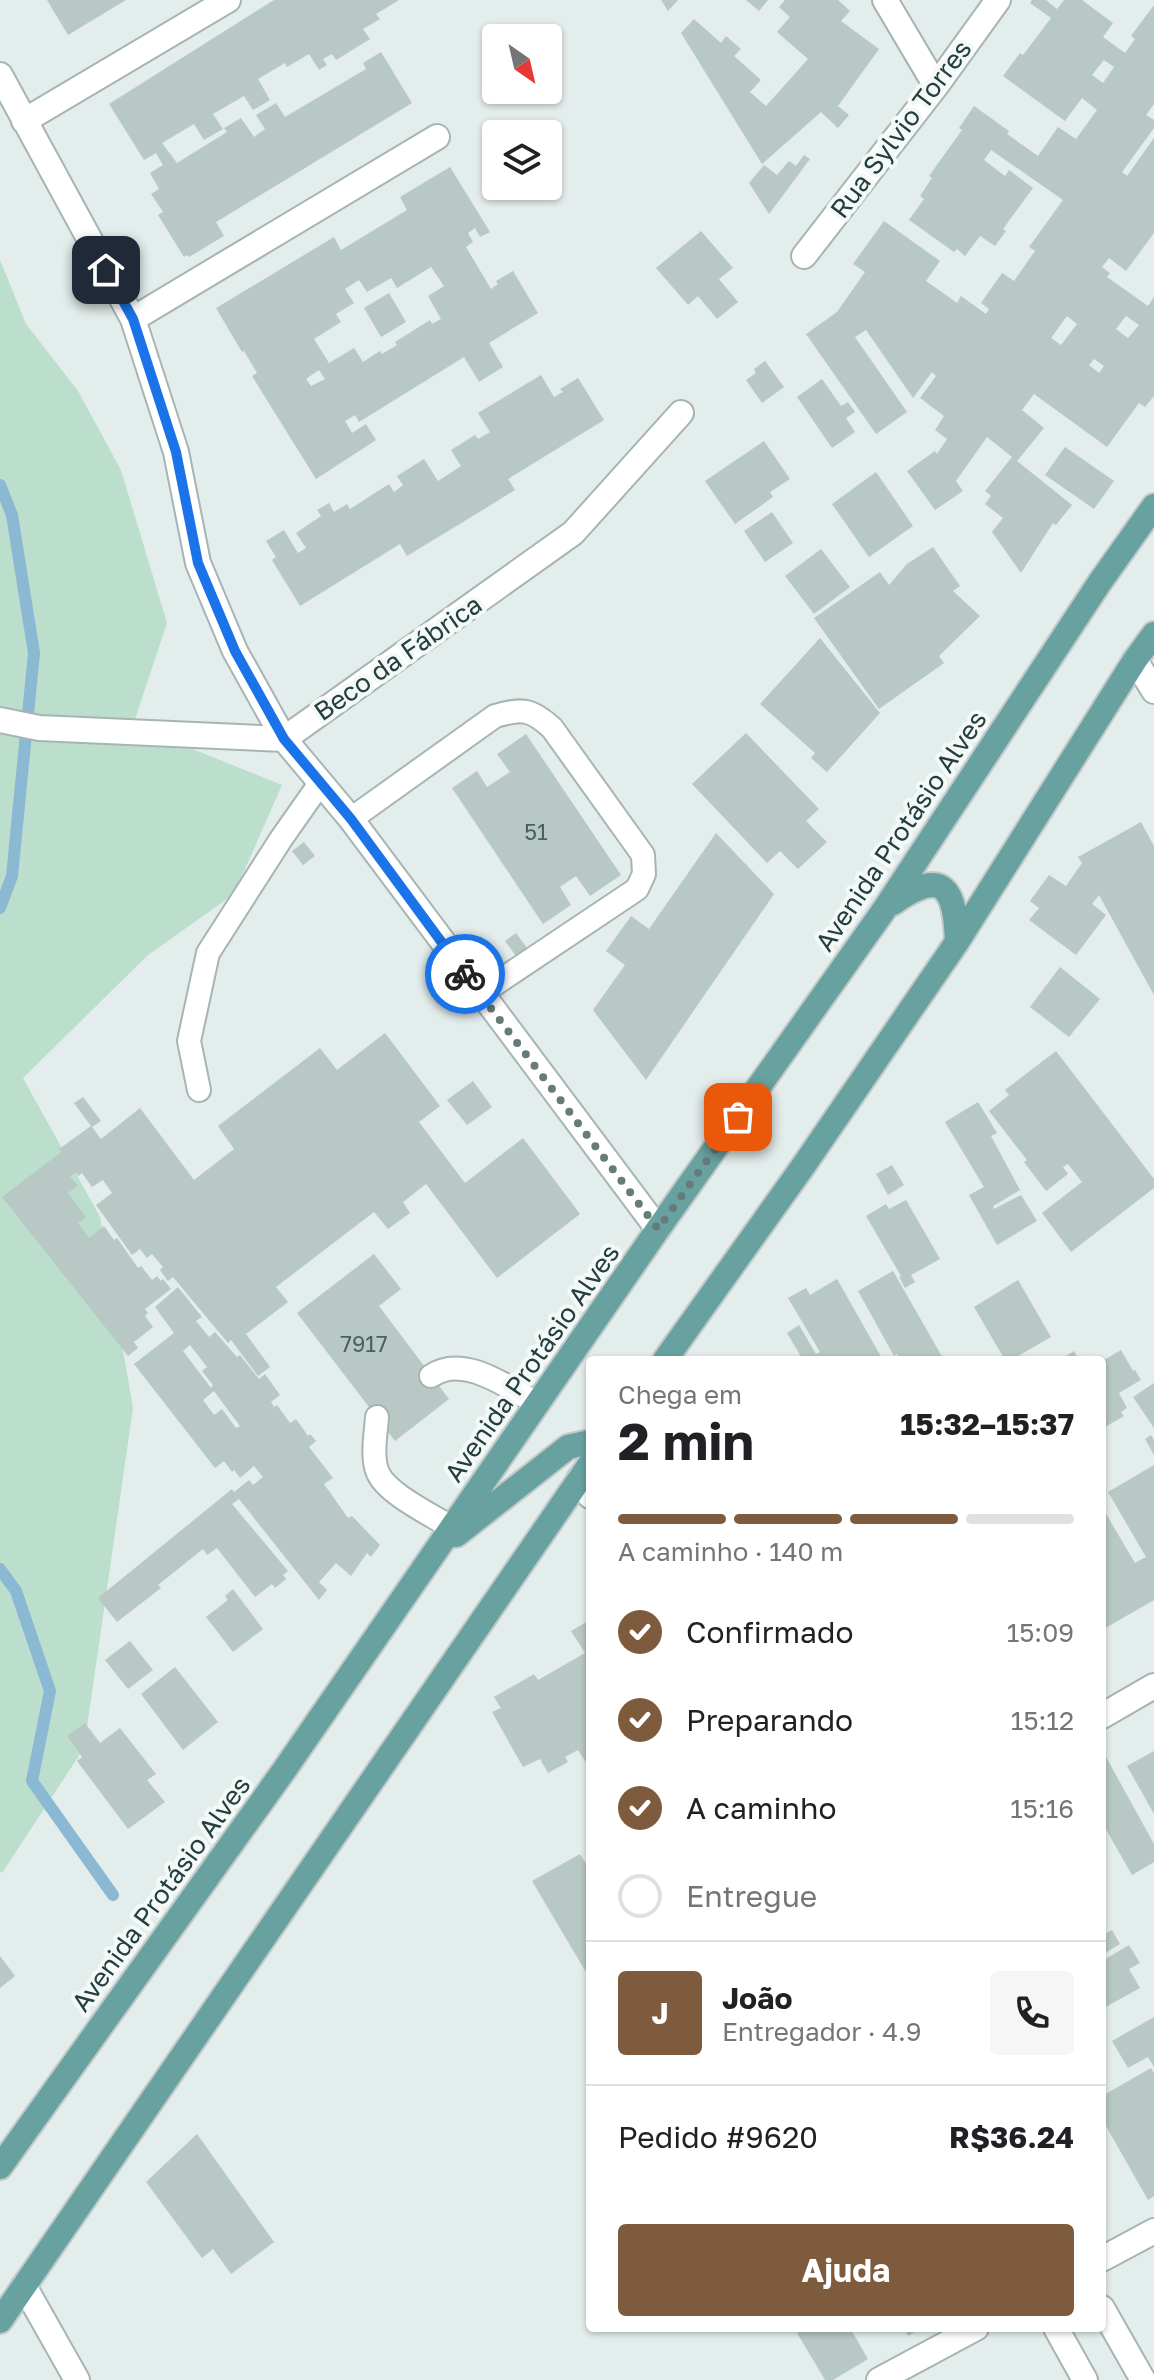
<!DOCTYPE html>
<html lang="pt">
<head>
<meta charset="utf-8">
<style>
	:root { --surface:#fff; --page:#f6f6f6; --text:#202124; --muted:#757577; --line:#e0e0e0; --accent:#7e5b3d }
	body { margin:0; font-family:"Golos Text",sans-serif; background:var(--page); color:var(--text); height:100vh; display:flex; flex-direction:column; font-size:30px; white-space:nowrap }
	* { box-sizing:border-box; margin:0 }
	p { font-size:26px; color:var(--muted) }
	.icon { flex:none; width:44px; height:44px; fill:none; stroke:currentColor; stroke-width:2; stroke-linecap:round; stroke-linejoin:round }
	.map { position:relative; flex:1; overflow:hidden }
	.sheet { position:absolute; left:586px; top:1356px; width:520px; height:976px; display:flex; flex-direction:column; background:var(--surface); border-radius:8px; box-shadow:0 2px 6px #0004 }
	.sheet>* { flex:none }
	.needle { width:52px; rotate:146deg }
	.buttons { position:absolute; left:482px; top:24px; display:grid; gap:16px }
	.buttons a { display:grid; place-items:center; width:80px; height:80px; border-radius:8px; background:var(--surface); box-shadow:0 2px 6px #0004; font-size:40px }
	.pin { position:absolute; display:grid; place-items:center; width:68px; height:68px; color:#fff; margin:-34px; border-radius:16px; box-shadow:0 4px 12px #0006 }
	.courier { position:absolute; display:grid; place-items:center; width:80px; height:80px; margin:-40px; border:6px solid #1a73e8; border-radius:50%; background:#fff; color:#222; box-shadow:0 2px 10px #0007 }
	.head em { font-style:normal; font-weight:700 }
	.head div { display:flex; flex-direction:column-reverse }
	.head { display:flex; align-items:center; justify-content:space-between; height:136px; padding:0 32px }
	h1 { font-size:52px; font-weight:700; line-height:60px }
	.bar { display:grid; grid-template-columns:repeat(4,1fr); gap:12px 8px; align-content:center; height:96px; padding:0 32px }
	.bar i { height:10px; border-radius:6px; background:var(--line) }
	.bar .current { background:var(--accent) }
	.bar p { grid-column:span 4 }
	.line { display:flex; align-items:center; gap:20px; padding:0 32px; border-top:2px solid var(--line) }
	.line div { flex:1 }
	.round { display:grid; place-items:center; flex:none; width:84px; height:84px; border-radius:8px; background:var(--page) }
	ol { padding:0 32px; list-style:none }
	li { display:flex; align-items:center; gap:24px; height:88px }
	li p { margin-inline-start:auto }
	li .icon { padding:8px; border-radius:50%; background:var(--accent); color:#fff; stroke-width:4 }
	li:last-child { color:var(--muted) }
	li i { width:44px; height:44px; border:4px solid var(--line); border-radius:50% }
	.cta { display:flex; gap:16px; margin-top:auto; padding:16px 32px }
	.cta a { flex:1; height:92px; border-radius:8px; background:var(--accent); color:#fff; font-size:32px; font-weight:700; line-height:92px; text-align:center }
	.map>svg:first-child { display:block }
	.green { fill:#bcdecd }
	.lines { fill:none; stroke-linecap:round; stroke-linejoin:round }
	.stream { stroke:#8bb8d2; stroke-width:12 }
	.building { fill:#b8c8c4; fill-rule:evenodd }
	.service-casing { stroke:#a6b5b3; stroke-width:26 }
	.minor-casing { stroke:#a6b5b3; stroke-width:28 }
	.tertiary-casing { stroke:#a6b5b3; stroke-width:28 }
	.primary-casing { stroke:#c1c9c9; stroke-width:28 }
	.service { stroke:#fff; stroke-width:22 }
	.minor { stroke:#fff; stroke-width:24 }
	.tertiary { stroke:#fff; stroke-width:24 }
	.primary { stroke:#68a2a0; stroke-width:24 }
	.done { stroke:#667c7a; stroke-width:8; stroke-dasharray:0 14.4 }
	.route { stroke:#1a73e8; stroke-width:10 }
	.labels { text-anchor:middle; stroke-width:8; stroke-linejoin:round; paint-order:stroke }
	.number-label { font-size:22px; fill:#48615f }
	.street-label { font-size:26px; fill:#233f3d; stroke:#f4f9f8 }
</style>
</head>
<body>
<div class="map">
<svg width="1154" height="2380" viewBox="0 0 1154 2380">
	<rect width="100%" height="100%" fill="#e3edeb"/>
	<path class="green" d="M0,260l26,64 52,67 43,79 46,153 -34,102 149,60 -48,109 -86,61 -125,123 77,139 33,191 -49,340 -82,125 -2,-2z"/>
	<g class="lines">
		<path class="stream" d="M0,485l12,30 22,138 -22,223 -12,32
			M0,1569l16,22 34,100 -18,90 81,114"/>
	</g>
	<path class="building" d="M47,0h79l-58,35z
		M274,0h125l-23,14 4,5 -17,10 7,10 -34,21 -4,-6 -9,5 4,6 -8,5 -10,-16 -22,13 -2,-4 -27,16 12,21 -17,10 -9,-14 -31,18 10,15 -19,11 -10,-16 -32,19 15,20 50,-31 -3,-4 17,-10 13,19 11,-8 -9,-14 20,-12 9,14 81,-48 -3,-6 18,-11 31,51 -196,119 8,14 -35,21 -1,-2 -4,2 -26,-42 5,-3 -12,-18 8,-5 -9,-16 13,-8 -7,-12 -12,7 -35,-56z
		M661,0h17l-10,11z
		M746,0h22l-9,11z
		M785,0h53l12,11 -9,10 38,28 -41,57 11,9 -11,13 -17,-16 -59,52 -81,-131 13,-14 27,24 5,-7 15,13 -7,7 27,24 -11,12 16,14 42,-47 -31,-27 13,-15 -11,-10z
		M1032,0h14l11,9 7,-9h18l31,23 -10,14 22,16 10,-14 -4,-3 23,-31v99l-8,11 8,5v8l-32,44 5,4 27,-38v95l-28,38 -17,-13 -7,9 8,6 -3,4 41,29 6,-9v99l-9,11 -6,-4 -32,44 -73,-53 -12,16 22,18 -27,33 55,44 -16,20 -3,-2 -32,50 -29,-41 11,-14 -18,-14 6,-8 -6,-5 27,-34 -25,-20 -31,44 7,10 -28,19 -28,-39 28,-20 2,3 10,-15 -12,-9 9,-14 -24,-18 16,-22 -4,-4 -19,26 -47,-68 -11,7 52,75 -31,22 -70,-100 31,-22 28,-40 -12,-8 31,-43 56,40 -14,20 31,22 4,-7 25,18 3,-5 -8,-6 21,-30 12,8 21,-30 -6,-4 34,-47 -72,-50 -7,10 21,16 4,-6 24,18 -30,41 3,2 -11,15 -15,-10 -15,20 -8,-7 -3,3 -45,-32 15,-21 -4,-3 12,-18 -3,-2 33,-46 -3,-2 15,-22 35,25 -2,3 31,22 20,-29 18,12 21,-29 -15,-12 -17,23 -62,-45 17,-23 3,2 28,-37 -21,-15zM1104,60l10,7 -11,16 -11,-8zM1067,316l10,8 -16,21 -10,-7zM1126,316l13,9 -11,13 -12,-9zM1094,359l10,7 -5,7 -10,-8z
		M804,155l6,4 -41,55 -20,-31 15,-18 13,10 12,-14 7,5z
		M450,167l40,65 -10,5 -5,-9 -7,5 5,9 -7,5 25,42 7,-5 -2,-3 17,-10 25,42 -49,30 14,24 -24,15 -15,-25 -105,65 -4,-7 -10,6 7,12 14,-9 10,16 -60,39 -64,-103 5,-3 -13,-22 -2,1 -26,-44 118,-71 7,13 66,-40 -7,-13zM431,267l13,19 -16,10 13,23 -9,5 -2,-4 -35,22 2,3 -15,9 -2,-3 -17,11 -9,-14 -25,15 -15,-24 27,-17 -5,-8 18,-11 -9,-14 14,-9 8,12 24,-14 6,10zM319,370l6,9 -14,7 -5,-7z
		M701,231l32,37 -14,11 19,23 -21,17 -19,-23 -10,9 -32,-37z
		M389,293l17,29 -25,15 -17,-29z
		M765,361l19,26 -22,16 -16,-23 10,-7 -2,-4z
		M541,375l13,22 9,-5 -3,-3 18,-11 26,42 -96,59 7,11 -29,18 -79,48 -7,-12 -100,62 -28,-46 4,-3 -10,-16 18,-11 14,23 8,-5 -10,-15 25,-17 -4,-6 12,-7 5,9 13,-8 3,5 39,-25 5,8 9,-7 -6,-9 27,-17 14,22 23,-15 -10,-16 24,-15 3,4 12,-7 -12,-19z
		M822,379l19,27 7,-4 7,10 -9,6 9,14 -23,16 -35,-51z
		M764,441l26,38 -20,13 3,5 -38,27 -30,-43z
		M1065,447l49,34 -20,28 -49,-34z
		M876,472l37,54 -44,31 -37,-53z
		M772,512l21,31 -28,19 -21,-31z
		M933,547l27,39 -7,5 27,25 -41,40 5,7 -65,46 -65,-91 66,-46 9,13 18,-21z
		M821,549l29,38 -36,27 -29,-38z
		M820,638l60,75 -53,59 -16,-14 4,-5 -55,-49z
		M746,733l73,76 -13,12 21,21 -29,27 -18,-18 -13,12 -75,-79z
		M526,734l95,141 -31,21 -14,-20 -16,11 11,18 -28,19 -91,-136 25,-17 10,16 23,-15 -13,-18z
		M1141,822l13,24v149l-55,-100 -7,9 14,11 -30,40 -47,-35 10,-12 -9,-7 19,-26 17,11 16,-23 -4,-6z
		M716,833l58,61 -128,186 -53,-70 32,-45 -19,-14 25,-35 18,13z
		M304,842l11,14 -12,9 -11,-14z
		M516,933l11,15 -11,8 -11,-15z
		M1060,967l40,32 -31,38 -39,-30z
		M385,1033l55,73 -21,16 46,61 58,-45 57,76 -83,64 -71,-94 -23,18 7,11 -22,16 -14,-17 -98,75 12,15 -42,32 24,33 -12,9 -27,-36 -3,3 -55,-66 -5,4 -8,-11 3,-3 -11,-13 -5,4 -7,-9 -8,6 -36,-50 16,-12 -9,-13 -11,7 -10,-14 -4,3 -2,-3 -6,3 8,10 -10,7 18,24 -8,6 11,15 15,-12 10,14 3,-2 21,30 3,-2 11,14 5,-4 4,5 2,-2 8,10 -26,20 3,4 -3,3 8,11 -19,15 4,6 -10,8 -126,-159 59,-45 -2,-3 32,-23 -17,-23 9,-6 18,24 -9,6 9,12 39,-31 54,72 40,-31 -16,-23 102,-78 17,22z
		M1056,1051l98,128v9l-83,64 -29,-39 40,-31 -14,-18 -5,3 5,7 -22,17 -22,-29 3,-2 -38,-49 20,-16 -4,-5z
		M473,1081l19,26 -25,18 -20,-25z
		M978,1102l19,31 -6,3 29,54 -27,16 1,3 27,-14 16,26 -40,24 -28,-50 15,-8 -39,-65z
		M892,1165l12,20 -16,10 -12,-21z
		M906,1200l34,59 -29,16 4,7 -10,6 -6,-11 2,-1 -35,-60 20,-12 3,5z
		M374,1254l27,35 -22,17 70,93 -54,42 -98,-128z
		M893,1271l51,89h-43l-4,-6 -3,2 -36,-65z
		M837,1279l46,81h-71l-1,-3 -8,3 -16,-27 12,-8 17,29 4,-2 -32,-54 18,-10 4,7z
		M1018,1280l33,57 -40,23h-6l-31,-53z
		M178,1287l24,30 -6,4 13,16 6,-5 22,25 3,-2 19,24 6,-5 15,21 -9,7 3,5 3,-2 13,18 6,-4 12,17 2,-2 6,7 -7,6 24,31 -9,6 24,34 4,-2 28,29 -9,12 -4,-4 -16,23 -15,-13 -17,19 8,8 -8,10 -80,-101 -7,5 56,67 -5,4 3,4 -11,9 -3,-4 -17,13 -38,-49 -10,7 -4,-6 -45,36 3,3 -44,34 -19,-24 134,-109 2,3 15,-12 4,5 10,-8 -9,-11 -14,12 -6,-8 -2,2 -8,-11 -9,7 -81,-104 40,-31 -19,-26zM190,1345l17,22 -5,4 11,14 -2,3 -28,-37zM214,1391l11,15 15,20 -4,2 -14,-19 -8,6 -11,-15z
		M1121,1350l12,21 2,-1 6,10 -22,13 8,15 -6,4 3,4 -19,11 -3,-5v-61z
		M1074,1351l5,9h-15l-1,-2z
		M1154,1383v45l-21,-31z
		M1151,1435l3,5v15l-9,-16z
		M1154,1465v135l-52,30v-123l33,56 11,-6 -38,-65z
		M233,1589l30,40 -30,23 -27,-35 22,-17 -3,-4z
		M590,1620v149l-12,-19 -13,7 3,5 -20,11 -8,-14 -17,8 -31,-55 9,-4 -7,-11 40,-23 4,6 47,-27 -14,-22z
		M130,1641l23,29 -25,19 -23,-29z
		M175,1667l43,55 -35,28 -42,-56z
		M85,1723l15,20 20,-15 36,46 -9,6 18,22 -37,27 -51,-68 5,-4 -15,-21z
		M1154,1751v63l-27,-48z
		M1106,1757l48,87v18l-22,13 -28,-49 -2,1v-68z
		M580,1854l10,16v109l-58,-98z
		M1102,1929l3,5 7,-4 8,14 -18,11z
		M1129,1945l11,18 -11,6 11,19 -38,21v-48z
		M0,1956l15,20 -15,12z
		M1154,2017v50l-6,-10 -20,11 -16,-27z
		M1151,2068l3,5v123l-6,4 -46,-81v-23z
		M197,2134l77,108 -43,32 -18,-25 -11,9 -56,-76z
		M806,2328h44l18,31 -35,21h-8l-28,-47z
		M904,2328h18l-14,8z"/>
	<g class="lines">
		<defs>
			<path id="service" d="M351,819l144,-103c28,-8 36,-7 57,12l91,127 1,19 -7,15 -157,105
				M199,1090l-10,-49 19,-88 73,-114 40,-57
				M431,1376c33,-23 77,12 106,27
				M377,1417c-1,16 -6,40 1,56 9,21 54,42 74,55"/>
			<path id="minor" d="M885,0l51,86
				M0,75l133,244 43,133 22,111 37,88 49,88 67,80 307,410
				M24,121l204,-121
				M804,256l132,-170 62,-86
				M133,319l304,-182
				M1135,660l19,31
				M0,720l39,8 245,11 289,-206 108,-120
				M1102,1716l52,-30
				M1102,2259l52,-28
				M24,2286l53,94
				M879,2380l97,-52"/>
			<path id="tertiary" d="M580,1478l10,18
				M1102,2308l41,72
				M1056,2328l29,52"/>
			<path id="primary" d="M893,903c52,-37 62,-13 64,39
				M665,1360l139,-195 153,-223 178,-282 19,-26
				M456,1535l112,-88 22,-5
				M0,2167l285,-398 373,-540 226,-319 216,-328 54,-76
				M0,2321l590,-857"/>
		</defs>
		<use href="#service" class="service-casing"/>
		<use href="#minor" class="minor-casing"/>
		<use href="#tertiary" class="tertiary-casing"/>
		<use href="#primary" class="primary-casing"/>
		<use href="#service" class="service"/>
		<use href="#minor" class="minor"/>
		<use href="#tertiary" class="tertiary"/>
		<use href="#primary" class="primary"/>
	</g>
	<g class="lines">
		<path class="done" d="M465,974l193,255 80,-112"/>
		<path class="route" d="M106,270l27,49 43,133 22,111 37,88 49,88 67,80 114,155"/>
	</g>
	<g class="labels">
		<g class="number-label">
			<text x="536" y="840">51</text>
			<text x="364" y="1352">7917</text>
		</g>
		<g class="street-label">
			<text transform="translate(901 129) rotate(-53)" y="9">Rua Sylvio Torres</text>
			<text transform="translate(398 658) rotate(-35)" y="9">Beco da Fábrica</text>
			<text transform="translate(901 831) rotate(-56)" y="9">Avenida Protásio Alves</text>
			<text transform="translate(532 1363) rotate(-55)" y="9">Avenida Protásio Alves</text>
			<text transform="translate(161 1894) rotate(-54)" y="9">Avenida Protásio Alves</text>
		</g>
	</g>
</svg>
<div class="buttons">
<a><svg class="needle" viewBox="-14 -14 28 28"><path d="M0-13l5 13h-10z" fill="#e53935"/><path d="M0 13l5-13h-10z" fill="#757577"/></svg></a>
<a><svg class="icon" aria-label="layers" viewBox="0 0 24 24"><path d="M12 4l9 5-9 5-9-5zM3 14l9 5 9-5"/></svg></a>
</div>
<div class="pin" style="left:738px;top:1117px;background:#ea580c"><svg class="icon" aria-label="bag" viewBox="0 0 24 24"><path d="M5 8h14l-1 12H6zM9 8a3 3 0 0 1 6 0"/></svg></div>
<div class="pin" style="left:106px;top:270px;background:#1f2937"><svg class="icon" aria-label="home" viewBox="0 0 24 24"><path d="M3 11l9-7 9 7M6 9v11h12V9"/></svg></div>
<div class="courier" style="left:465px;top:974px"><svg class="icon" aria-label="bike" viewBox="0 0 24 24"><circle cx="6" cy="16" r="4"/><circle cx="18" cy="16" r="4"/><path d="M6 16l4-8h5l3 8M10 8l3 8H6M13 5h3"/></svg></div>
<section class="sheet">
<div class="head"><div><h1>2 min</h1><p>Chega em</p></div><em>15:32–15:37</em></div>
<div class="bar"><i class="current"></i><i class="current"></i><i class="current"></i><i></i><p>A caminho · 140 m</p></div>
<ol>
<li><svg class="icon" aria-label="check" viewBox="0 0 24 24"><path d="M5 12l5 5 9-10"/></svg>Confirmado<p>15:09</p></li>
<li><svg class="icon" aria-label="check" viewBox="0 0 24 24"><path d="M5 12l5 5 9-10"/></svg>Preparando<p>15:12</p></li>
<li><svg class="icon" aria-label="check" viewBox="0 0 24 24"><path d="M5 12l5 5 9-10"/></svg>A caminho<p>15:16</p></li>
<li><i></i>Entregue</li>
</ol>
<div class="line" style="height:144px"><b class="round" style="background:var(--accent);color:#fff">J</b><div><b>João</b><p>Entregador · 4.9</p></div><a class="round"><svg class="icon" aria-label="phone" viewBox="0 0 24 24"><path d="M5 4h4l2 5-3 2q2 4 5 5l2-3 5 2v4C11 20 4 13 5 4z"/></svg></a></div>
<div class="line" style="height:104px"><div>Pedido #9620</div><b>R$36.24</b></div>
<div class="cta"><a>Ajuda</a></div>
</section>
</div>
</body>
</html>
